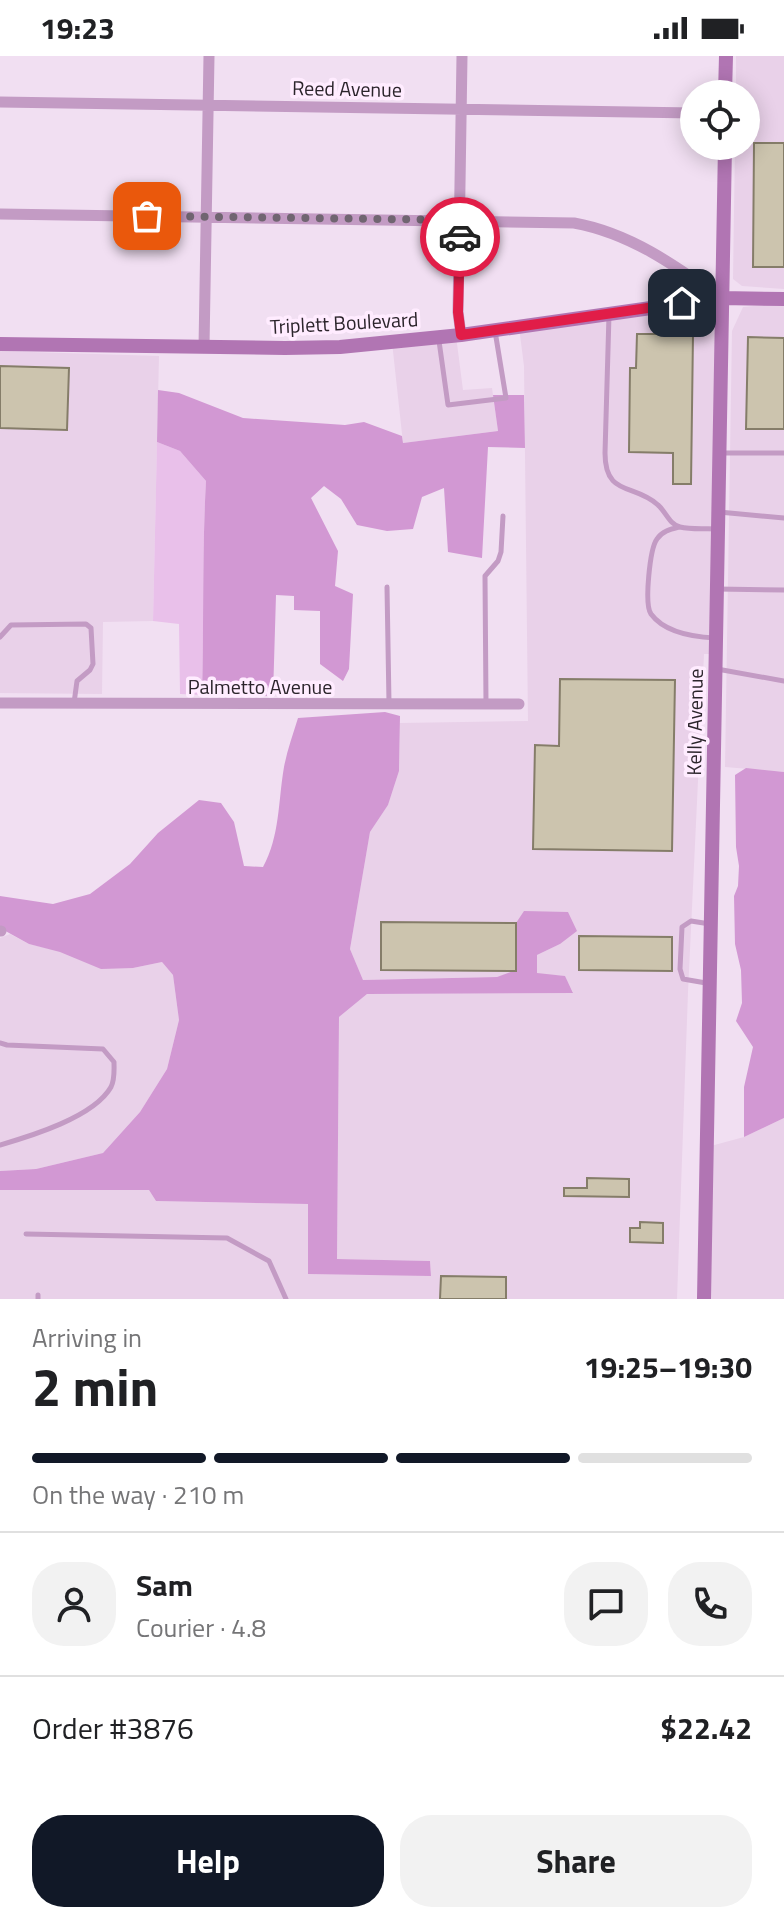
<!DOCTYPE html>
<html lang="en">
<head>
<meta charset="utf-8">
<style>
	:root { --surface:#fff; --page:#f2f2f2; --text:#202124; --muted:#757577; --line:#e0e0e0; --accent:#111827 }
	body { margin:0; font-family:"Titillium Web",sans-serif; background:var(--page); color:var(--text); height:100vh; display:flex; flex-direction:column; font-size:30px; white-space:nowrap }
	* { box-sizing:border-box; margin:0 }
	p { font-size:26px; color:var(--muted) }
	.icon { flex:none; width:44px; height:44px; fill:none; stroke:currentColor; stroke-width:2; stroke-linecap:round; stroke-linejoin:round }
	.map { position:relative; height:1243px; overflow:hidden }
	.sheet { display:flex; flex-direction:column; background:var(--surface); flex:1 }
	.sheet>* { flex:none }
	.buttons { position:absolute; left:680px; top:24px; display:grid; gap:16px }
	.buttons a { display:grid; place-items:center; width:80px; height:80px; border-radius:50%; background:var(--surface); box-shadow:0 4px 20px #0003; font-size:40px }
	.pin { position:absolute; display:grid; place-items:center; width:68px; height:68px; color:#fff; margin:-34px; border-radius:16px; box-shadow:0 4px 12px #0006 }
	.courier { position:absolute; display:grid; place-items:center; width:80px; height:80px; margin:-40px; border:6px solid #e11d48; border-radius:50%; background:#fff; color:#222; box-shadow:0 2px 10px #0007 }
	.head em { font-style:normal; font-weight:700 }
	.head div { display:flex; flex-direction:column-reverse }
	.head { display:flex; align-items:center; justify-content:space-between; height:136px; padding:0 32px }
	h1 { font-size:52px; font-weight:700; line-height:60px }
	.bar { display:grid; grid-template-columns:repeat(4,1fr); gap:12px 8px; align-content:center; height:96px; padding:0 32px }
	.bar i { height:10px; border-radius:6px; background:var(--line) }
	.bar .selected { background:var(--accent) }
	.bar p { grid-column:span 4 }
	.line { display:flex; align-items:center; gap:20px; padding:0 32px; border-top:2px solid var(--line) }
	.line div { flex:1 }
	.round { display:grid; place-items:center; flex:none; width:84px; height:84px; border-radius:32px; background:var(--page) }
	.action { display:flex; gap:16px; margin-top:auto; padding:16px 32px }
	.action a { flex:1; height:92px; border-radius:32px; background:var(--accent); color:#fff; font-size:32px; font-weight:700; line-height:92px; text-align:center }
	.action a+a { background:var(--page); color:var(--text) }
	.status { display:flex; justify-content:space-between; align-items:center; height:56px; padding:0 40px; background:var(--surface); direction:ltr }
	.status svg { height:22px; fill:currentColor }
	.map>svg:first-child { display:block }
	.built { fill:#e9d1e9 }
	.green { fill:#e9c0ea }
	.forest { fill:#d298d3 }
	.building { fill:#ccc4ae; stroke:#857d69; stroke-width:2 }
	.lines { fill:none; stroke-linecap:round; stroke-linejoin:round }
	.service { stroke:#c39bc4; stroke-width:5 }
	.minor { stroke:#c39bc4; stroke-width:11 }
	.secondary { stroke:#b175b3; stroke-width:14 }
	.done { stroke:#706571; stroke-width:8; stroke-dasharray:0 14.4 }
	.route { stroke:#e11d48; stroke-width:10 }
	.labels { text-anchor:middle; stroke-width:7; stroke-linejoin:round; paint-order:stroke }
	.street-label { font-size:20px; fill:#2b242b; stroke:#ffecff }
</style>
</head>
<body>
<div class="status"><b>19:23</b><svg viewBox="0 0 49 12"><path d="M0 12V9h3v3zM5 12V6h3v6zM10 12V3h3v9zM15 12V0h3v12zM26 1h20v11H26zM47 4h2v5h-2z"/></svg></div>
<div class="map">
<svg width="784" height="1243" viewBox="0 0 784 1243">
	<rect width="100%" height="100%" fill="#f1dff2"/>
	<path class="built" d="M736,0h48v233l-42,-3 -9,-7 2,-133h11v-52h-10z
		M721,242l-5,356h-12l-16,338 -11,307h-677v-109h149l7,11 153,3v70l122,1 -1,-14 -93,-2 2,-242 28,-23 206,-2 -9,-16 -27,-2v-19l23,-11 8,-32 -52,59 -19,6 -134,3 -13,-31 20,-117 18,-27 11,-34 1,-48 128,-2 -4,-355 -5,-39z
		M784,247v469l-59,-5 7,-436 11,-24z
		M456,280l7,54 29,-2 6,43 -95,12 -11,-101z
		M0,295l159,5 -6,265 -50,1 -1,72 -102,-1z
		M10,878l19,10 104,24 29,-6 11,13 6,45 -12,49 -27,43 -37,41 -67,16 -36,2v-233z
		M784,1062v181h-79l2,-152 37,-10z"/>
	<path class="green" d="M157,386l23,9 26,30c-4,71 -2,142 -4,214l-22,-1 -1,-70 -26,-3z"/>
	<path class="forest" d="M158,334l21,3 64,25 102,7 19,-3 38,14 1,7 95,-12 -5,-36h31l1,53 -37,-1 -6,111 -34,-6 -4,-64 -22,9 -9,32 -26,2 -30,-6 -16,-26 -17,-13 -13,12 27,53 -3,35 18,8 -4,75 -6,12 -23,-17v-53l-26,-1v-14l-18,-1 -3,101 -71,-1c2,-72 0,-143 4,-214l-26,-30 -23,-9z
		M385,656l15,4 -1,55 -11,34 -18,27 -20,117 13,31 134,-3 19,-7v-47l8,-12 44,1 9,19 -17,13 -23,11v18l28,3 8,17 -206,1 -28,23 -2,242 93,2 1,15 -123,-2v-70l-152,-3 -7,-11h-149v-19l36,-2 67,-16 37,-41 27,-43 12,-49 -6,-45 -11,-13 -29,6 -32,1 -41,-17 -31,-8 -29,-16v-32l53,8 37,-10 40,-30 28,-31 41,-33 22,3 13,19 10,44 19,1c17,-31 15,-65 21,-100 3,-16 9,-33 14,-49z
		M746,712l38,4v346l-40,19v-50l9,-40 -17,-26 6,-18 -1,-33 -6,-26 -1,-48 4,-10 1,-20 -3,-19 -1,-72z"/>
	<path class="building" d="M754,87h30v124h-31z
		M637,278h56l-2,150h-18v-31l-44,-1 1,-84h6z
		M748,281l36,1v91h-38z
		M0,310l69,2 -2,62 -67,-2z
		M560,623l115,1 -3,171 -139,-2 2,-104 24,1z
		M381,866l135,1v48l-135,-1z
		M579,880l93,1v34l-93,-1z
		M587,1122l42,1v18l-65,-1v-8h23z
		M640,1166l23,1v20l-33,-1v-14h10z
		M441,1220l65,1v22h-66z"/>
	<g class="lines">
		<path class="service" d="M609,259l-4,138c0,44 29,30 53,52 8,7 11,19 22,22 12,3 26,1 38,2
			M439,285l9,64 58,-7 -11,-67
			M720,397h64
			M719,456l65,6
			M679,471c-8,2 -17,4 -22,12 -7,9 -13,65 -6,75 14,19 43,23 64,24
			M387,531l2,116
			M717,533l67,1
			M0,581l11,-12 75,-1 5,4 2,36 -3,6 -13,11 -3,22
			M717,613l67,12
			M486,648l-1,-128 13,-15 3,-9 2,-36
			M706,927l-23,-4 -3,-10 2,-42 9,-6 19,3
			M0,987l7,2 96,4 11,13c0,8 1,17 -3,25 -17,30 -80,49 -111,58
			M26,1178l201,4 42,23 17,38
			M38,1243v-4"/>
		<path class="minor" d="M0,46l694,11
			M0,158l574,9c56,10 102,43 147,75
			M461,279l-3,-23 4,-256
			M204,291l5,-291
			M0,647l519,1
			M0,875h1"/>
		<path class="secondary" d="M725,38l1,-38
			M0,288l285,4 55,-1 121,-12 260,-37 63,1
			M704,1243l21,-1153"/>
	</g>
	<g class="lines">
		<path class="done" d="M147,160l313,4v17"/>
		<path class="route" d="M460,181l-2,75 3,23 221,-32"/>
	</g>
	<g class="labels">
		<g class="street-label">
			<text transform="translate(347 33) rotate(1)" y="7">Reed Avenue</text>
			<text transform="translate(344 267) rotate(-3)" y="7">Triplett Boulevard</text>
			<text x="260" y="638">Palmetto Avenue</text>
			<text transform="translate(695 666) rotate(-89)" y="7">Kelly Avenue</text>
		</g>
	</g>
</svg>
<div class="buttons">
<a><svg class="icon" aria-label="locate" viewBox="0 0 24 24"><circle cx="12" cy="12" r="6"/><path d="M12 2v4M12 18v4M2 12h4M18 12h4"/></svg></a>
</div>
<div class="pin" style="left:147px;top:160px;background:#ea580c"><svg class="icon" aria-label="bag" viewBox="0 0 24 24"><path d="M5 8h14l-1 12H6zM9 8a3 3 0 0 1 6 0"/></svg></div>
<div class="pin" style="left:682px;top:247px;background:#1f2937"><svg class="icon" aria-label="home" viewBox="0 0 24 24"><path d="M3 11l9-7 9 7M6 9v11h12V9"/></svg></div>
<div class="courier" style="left:460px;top:181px"><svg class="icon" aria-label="car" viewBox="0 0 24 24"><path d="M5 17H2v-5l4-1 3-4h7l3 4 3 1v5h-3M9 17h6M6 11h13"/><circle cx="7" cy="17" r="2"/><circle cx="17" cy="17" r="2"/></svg></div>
</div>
<section class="sheet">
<div class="head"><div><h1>2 min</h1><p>Arriving in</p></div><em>19:25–19:30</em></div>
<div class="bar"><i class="selected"></i><i class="selected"></i><i class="selected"></i><i></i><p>On the way · 210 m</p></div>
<div class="line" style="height:144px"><a class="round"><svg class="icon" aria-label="person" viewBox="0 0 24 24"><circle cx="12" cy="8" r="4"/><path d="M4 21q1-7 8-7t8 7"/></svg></a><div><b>Sam</b><p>Courier · 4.8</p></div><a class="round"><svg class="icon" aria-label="chat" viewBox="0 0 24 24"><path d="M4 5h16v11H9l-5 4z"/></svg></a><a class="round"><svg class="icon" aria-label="phone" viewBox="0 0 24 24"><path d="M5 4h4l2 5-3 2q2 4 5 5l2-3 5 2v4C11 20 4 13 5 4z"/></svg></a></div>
<div class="line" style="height:104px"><div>Order #3876</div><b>$22.42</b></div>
<div class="action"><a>Help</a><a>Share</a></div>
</section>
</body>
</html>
